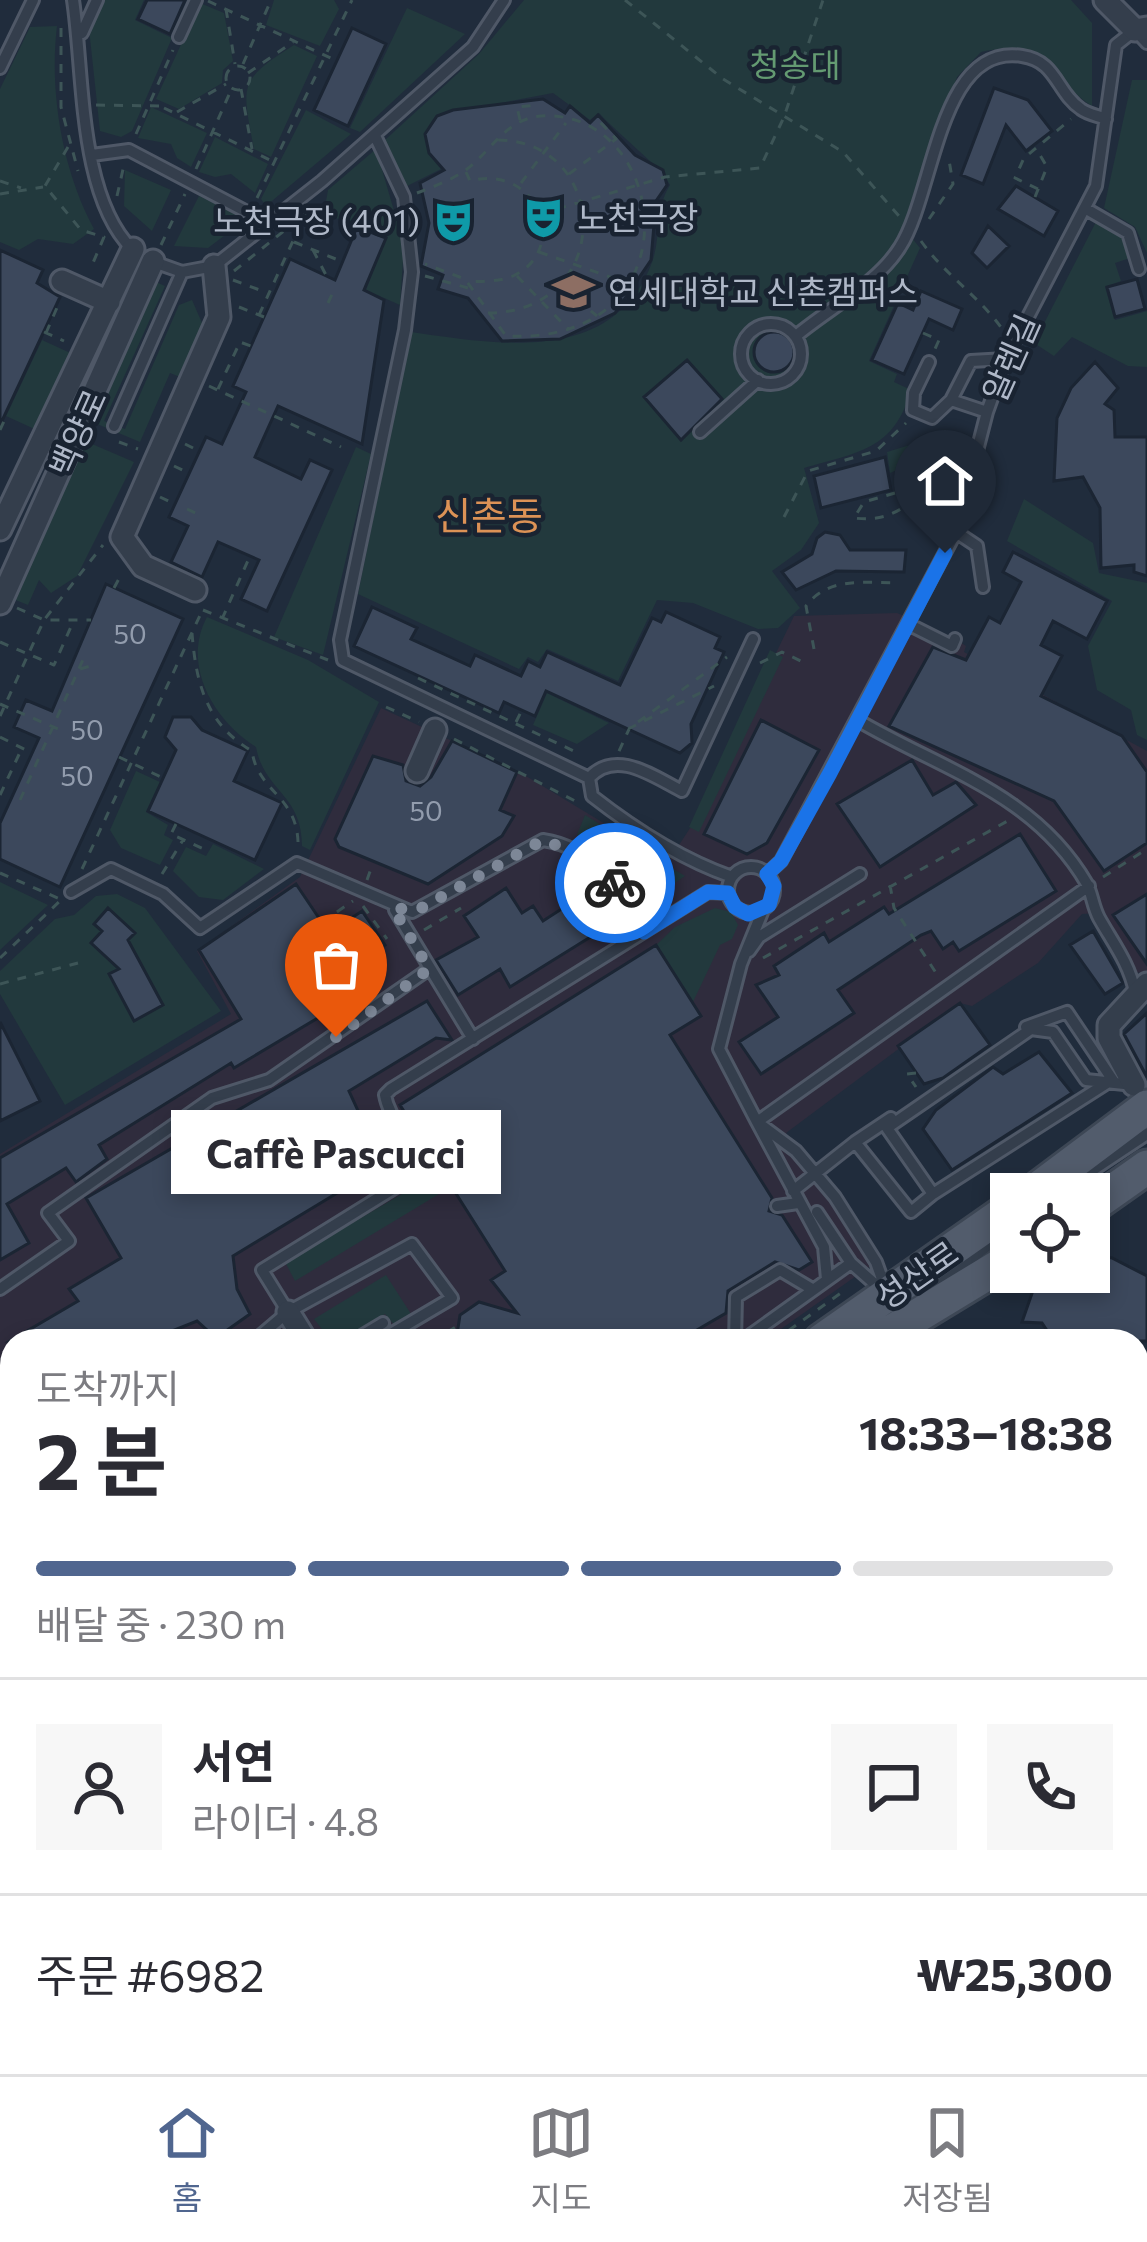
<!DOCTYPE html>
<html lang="ko">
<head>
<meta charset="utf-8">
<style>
	:root { --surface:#fff; --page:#f7f7f7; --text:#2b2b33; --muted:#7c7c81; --line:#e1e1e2; --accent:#50668f }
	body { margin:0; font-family:Commissioner,"Noto Sans KR",sans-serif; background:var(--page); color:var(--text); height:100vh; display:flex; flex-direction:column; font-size:45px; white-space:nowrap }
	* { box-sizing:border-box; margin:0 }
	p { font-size:39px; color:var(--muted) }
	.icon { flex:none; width:66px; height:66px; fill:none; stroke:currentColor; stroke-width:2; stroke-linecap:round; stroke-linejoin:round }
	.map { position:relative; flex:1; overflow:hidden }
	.details { position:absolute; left:0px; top:1329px; width:1149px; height:747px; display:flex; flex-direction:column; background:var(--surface); border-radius:36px 36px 0 0; box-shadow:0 6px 18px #0003 }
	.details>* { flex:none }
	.buttons { position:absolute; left:990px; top:1173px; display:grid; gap:24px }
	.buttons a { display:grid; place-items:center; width:120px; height:120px; border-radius:0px; background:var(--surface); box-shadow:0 6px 18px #0003; font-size:60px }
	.pin { position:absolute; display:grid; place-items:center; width:102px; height:102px; color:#fff; margin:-123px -51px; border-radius:50% 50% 50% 0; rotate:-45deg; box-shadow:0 0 12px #0007 }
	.pin .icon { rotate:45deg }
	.courier { position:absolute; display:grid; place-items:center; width:120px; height:120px; margin:-60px; border:9px solid #1a73e8; border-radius:50%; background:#fff; color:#222; box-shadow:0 3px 15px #0007 }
	.bubble { position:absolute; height:84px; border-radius:0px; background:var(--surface); box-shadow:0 6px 18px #0003; font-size:39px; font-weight:700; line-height:84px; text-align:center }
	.overview em { font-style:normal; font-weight:700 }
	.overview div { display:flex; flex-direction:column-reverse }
	.overview { display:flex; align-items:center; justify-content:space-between; height:204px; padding:0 36px }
	h1 { font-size:78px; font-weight:700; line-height:90px }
	.bar { display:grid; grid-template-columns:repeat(4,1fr); gap:18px 12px; align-content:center; height:144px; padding:0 36px }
	.bar i { height:15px; border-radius:9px; background:var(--line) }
	.bar .current { background:var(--accent) }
	.bar p { grid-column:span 4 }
	.line { display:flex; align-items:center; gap:30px; padding:0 36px; border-top:3px solid var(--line) }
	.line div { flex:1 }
	.round { display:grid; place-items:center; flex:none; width:126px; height:126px; border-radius:0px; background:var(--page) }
	.dock { display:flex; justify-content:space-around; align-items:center; height:168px; border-top:3px solid var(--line); background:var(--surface); font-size:33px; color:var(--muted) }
	.dock a { display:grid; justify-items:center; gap:6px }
	.dock .current { color:var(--accent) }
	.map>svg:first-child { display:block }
	.medical { fill:#2f2c3d }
	.green { fill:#22393d }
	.building { fill:#3c485c; stroke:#1b2533; stroke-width:3 }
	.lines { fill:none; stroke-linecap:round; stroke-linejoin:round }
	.lane-casing { stroke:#4f5867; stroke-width:16 }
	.street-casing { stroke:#4f5867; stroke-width:27 }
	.secondary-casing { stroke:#4f5867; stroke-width:33 }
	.primary-casing { stroke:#3d4755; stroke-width:39 }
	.path { stroke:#3d5557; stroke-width:3; stroke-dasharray:9 9; stroke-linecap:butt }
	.lane { stroke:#343e4c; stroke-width:10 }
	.street { stroke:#343e4c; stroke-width:21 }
	.secondary { stroke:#424c5f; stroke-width:27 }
	.primary { stroke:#525c6c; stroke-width:33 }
	.rail { stroke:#566173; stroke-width:4.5; stroke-dasharray:12 12; stroke-linecap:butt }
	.done { stroke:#7d8797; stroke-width:12; stroke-dasharray:0 21.6 }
	.route { stroke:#1a73e8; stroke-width:15 }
	.labels { text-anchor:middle; stroke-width:9; stroke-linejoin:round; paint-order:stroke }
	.number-label { font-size:27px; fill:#929cad }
	.park-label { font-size:33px; fill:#649b72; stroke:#192331 }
	.poi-label { font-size:33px; fill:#afb8c8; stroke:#192331; text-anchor:start }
	.street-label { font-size:33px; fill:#afb8c8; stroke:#192331 }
	.quarter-label { font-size:39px; fill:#dc9256; stroke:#192331 }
</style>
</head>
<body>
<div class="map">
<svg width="1147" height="2074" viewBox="0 0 1147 2074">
	<rect width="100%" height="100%" fill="#202c3c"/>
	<path class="medical" d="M897,613l58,26 11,7 -2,6 183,99v222l-16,-1 -35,-59 -14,1 -44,49 -66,43 -12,-3 -174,130 90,129 -112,79h-752v307l-12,-2v-492l231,-140 -34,-63 103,-74 81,-169 140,65 147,89 26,-40 100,-206z"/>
	<path class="green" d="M102,0h42l-9,20 37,18 -40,93 -11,6 -21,-6 -11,-102z
		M274,0h60l5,9 -19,37 -54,-21z
		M524,0h547l21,23v83c-47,-30 -33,-70 -111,-54l-24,25 -54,150 17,21 -51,113 28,13 -3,8 17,8c-17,60 -52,62 -107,78l15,55 -18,27 -29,21 28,37 -22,20 -20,1 -65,-26 -36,-3 -39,81 -71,-32 -9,13 -10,-5 -9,12 -161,-75 53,-262c85,12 200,34 240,-67 11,-27 3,-55 19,-80 -6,-15 -55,-54 -71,-72l-9,7 -37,-27 -116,22c-19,20 -12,35 4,54l-34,17 -22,-46 94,-86z
		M200,3l24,10 9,48 -10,9 -1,13 -43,26 -23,-10z
		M407,8l58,26 -105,98 -10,-4z
		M57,26c-8,65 5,144 37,203l-21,15 -35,-5 -19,11 -19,-8v-153l30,-62z
		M294,45l23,11 -46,101 -17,-8c-12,-64 -17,-68 40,-104z
		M1132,80h15v173l-12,-26 -31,-19z
		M151,107l56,26 -16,34 -14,-9 -6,-14 -33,-6z
		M306,110l45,24 -85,72 -5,-7z
		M215,137l53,27 -13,29 -24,-19 -16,3 -16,-5z
		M376,149l28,96 -4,60 -34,-15 20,-52 -62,-25 4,-23z
		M125,170l46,20 -19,41 -28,-25z
		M199,196l40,19 2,8 -33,25 -34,-2z
		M1097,220l30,19 6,18 -18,6 6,18 -16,6 10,33 32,-9v56l-19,-1 -56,-29 -18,19 -20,-13z
		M156,282l9,4 -61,135 21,8 54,-124 13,-5 14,32 -21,47 -15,-6 -30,69 -50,-21z
		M42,340l35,16 -36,76 -35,-16z
		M946,434l14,6 -9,24 -10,-1 -39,39 -6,-30 31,-15 -37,16 -3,-21z
		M85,441l49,21 -57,114 -26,17 -12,-13 -11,25 -15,-6z
		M356,447l15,7 -48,201 -49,-18z
		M1024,499l69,44 6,30 48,10v157l-10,-5 -6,-25 -34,-20 -9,-44 24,-45 -105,-60z
		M207,617l101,43 71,42 -69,148 -8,-4c0,-52 -38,-55 -46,-99 -42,-26 -75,-82 -49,-130z
		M770,650l13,7 -84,175 -10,-5z
		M547,693l62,30 -32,21 -44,-19z
		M136,771l24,11 -14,30 22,13 -4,10 9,5 -13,25 -39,-17 -11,-18z
		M585,815l100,61 -30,20 -21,-15 3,-9 -60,-37z
		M213,844l51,25 -41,31 -24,-3 -26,-26 13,-24 20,9z
		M0,882l48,23 -48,45z
		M117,894l28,14 76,103 -156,94 -65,-111v-23l55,-52 19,-4 22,-19z
		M715,908l16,4 7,13 -6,14 -12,6 -27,57 -37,-57 19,-18z
		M433,1176l11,15 -149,90 -10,-19z
		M386,1275l27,42 -18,9 -10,-12 -44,27h-10l-17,-22z"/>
	<path class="building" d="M147,0h38l-15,34 -32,-15z
		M352,28l34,16 -38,82 -34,-16z
		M994,88l34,12 24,31 -26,20 -20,-26 -23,59 -22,-9z
		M543,99l22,14 5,-7 20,17 8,-8 37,40 28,15 4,15 -11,16 -5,59 -36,53 -55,26 -58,2 -34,-43 -30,-9 5,-14 -22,-9 8,-43 -9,-40 24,-13 -15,-17 -4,-19 12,-18 16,-6z
		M1016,186l42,25 -14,25 -46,-27z
		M988,226l21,20 -22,22 -15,-15z
		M357,227l29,11 -22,52 20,10 -22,144 -84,-38 -23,51 46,22 9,-19 22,10 -65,141 -26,-12 18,-39 -41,-18 -16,35 -31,-15 17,-36 -19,-9 37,-80 16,7 24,-52 -13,-6 57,-127 45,21z
		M0,250l43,20 -6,13 23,14 -60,128z
		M1137,279l8,30 -30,8 -8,-30z
		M921,291l41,18 -9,21 -24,-11 -25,55 -32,-14 26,-57 15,7z
		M754 352a20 20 0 1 1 40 0a20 20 0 1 1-40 0Z
		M687,360l35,39 -41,41 -37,-43z
		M1095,362l23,26 -13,16 9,6 1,27h32v139l-13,-4v-7l-33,3 -1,-60 -17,-31 -29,4 3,-63 14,-30z
		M885,457l6,33 -70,18 -7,-32z
		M825,532l15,3 10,15h56l-2,22 -68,-1 -40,19 -14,-18 30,-18 5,-16z
		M1013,552l94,49 -20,38 -34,-18 -12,24 21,11 -21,40 81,40 25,36v71l-43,28 -50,-70 -165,-75 44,-79 33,13 23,-43 11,6 21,-41 -18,-10z
		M106,584l77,35 -123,268 -60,-28v-36l39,-85 -25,-11 12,-27 26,11z
		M372,607l45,21 -6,11 59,27 5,-11 46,21 7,-15 12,6 7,-15 73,33 32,-67 9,4 5,-10 54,25 -5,11 9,4 -33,72 1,19 -12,10 -134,-62 -11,25 -31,-14 -5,11 -145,-67z
		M173,717h18l11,13 46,21 -14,30 48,22 -27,57 -107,-49 28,-61 -11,-13z
		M761,720l58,30 -52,93 -20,11 -43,-20z
		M452,741l65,31 -17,38 14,6 -12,20 -74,48 -89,-37 -4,-8 38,-83 30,9 3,16 14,5 11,-9z
		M912,760l21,35 23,-13 20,23 -96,62 -43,-63z
		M1020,834l36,57 -97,60 -6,-9 -10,7 -12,-18 -10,4 -83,55 16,23 -93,61 -22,-32 39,-25 -22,-32 23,-10 -5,-9 50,-33 5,9 55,-35 5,7z
		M296,884l33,49 33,-22 23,34 -52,33 15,22 -114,68 -3,-5 -132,82 8,14 -31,23 -10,-14 -59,36 22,39 -29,17v-102l241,-139 -42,-69z
		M506,888l16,25 11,-7 10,15 37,-24 20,34 -90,56 -10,-18 -42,26 -22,-35 42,-23 -14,-21z
		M1147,894v70l-34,-49z
		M108,908l27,25 -7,7 35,65 -29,16 -25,-47 10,-5 -28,-26 11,-12 -8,-7z
		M1093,931l30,52 -18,11 -35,-49z
		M656,945l45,71 -31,19 102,163 -3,13 13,4 30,47 -13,8 -24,-8 -47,29 -2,22 -48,28h-222l4,-26 19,-13 38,11 -26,-33 14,-9 -105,-166z
		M427,1001l25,39 -16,-2 -87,53 22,48 14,-9 15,25 -167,101 4,33 13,25 -34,24 -19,-17 -50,20h-137l68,-40 -9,-12 52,-31 -35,-60z
		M960,1003l30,42 -47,33 -19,6 -26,-38z
		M1147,1013v64l-23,-43z
		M0,1022l40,79 -40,20z
		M1039,1052l33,41 -120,77 -29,-41 13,-19 57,-43 10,7z
		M1089,1254l23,4 35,18v65h-93l-12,-18 -20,-1 15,-43 8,-7h44z"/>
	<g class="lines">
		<defs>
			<path id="lane" d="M73,0c11,73 5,195 59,249
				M82,33l15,-33
				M179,37l17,-37
				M0,68l33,-68
				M375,136l29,61 8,75 -7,58 -65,310 3,20 246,118
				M92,155l37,-5 139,73
				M1088,210l40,23 11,36
				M154,262l28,10 32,-6 108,-85 151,-134 31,-47
				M741 354a30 30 0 1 1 60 0a30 30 0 1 1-60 0Z
				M796,336c32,-27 82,-53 104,-89 35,-54 38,-204 122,-191 35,5 34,36 59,53 6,5 18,7 25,10
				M929,362l-15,31 -1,17 19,8 19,-18
				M987,412l-36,-12 20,-39 35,-2
				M114,426l68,-154
				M700,432l58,-52
				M956,532l21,14 6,41
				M908,624l44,22 3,-7
				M859,721c84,49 176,73 228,163 5,10 6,23 12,34 14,25 30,45 36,74
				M589,778c27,-30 65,-1 93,13l71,-152
				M589,778l3,18c41,32 91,64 140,81
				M728 890a23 23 0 1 1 46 0a23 23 0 1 1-46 0Z
				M767,874l14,-13 175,-329 31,-120 19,-53 90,-173 20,-141 19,-15 12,13
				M71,892l40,-23 52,25 37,34 97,-65 115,49 131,-72c48,7 83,50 100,92
				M395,910l78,129
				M763,910l-22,54 -22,85 38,73 39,29 39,46 41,65 9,25
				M749,951l10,-14 101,-63
				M1026,1027l41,-15 47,70
				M1107,1083l-174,111 -46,-66 144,-99 22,3 33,48 48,5
				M891,1118l-36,24 56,70 22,-18
				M1064,1189l83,-55
				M793,1191l62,-49
				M777,1206l21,-3
				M817,1212l34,51 34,30
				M827,1279l-3,-32 -67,-125 332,-236
				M0,1289l69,-48 -21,-28 164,-115 57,-18 160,-111
				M934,1289l74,-60
				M288,1312l-26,-42 155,-96c2,-30 -27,-50 -32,-79l6,-6 317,-197 20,1
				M254,1341l34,-29 124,-68 40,54 -73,43
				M353,1341l30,-18
				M735,1341l1,-44 44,-27 32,19
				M742,1341l109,-78
				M0,1540l12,-7
				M0,1567l12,-7
				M0,1701l12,3
				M0,1708l12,5"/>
			<path id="street" d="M1105,0l30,30 12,-2
				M62,281l47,21
				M0,529l133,-280
				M195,590l-52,-24 -21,-29 97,-220 -5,-51
				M0,603l153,-342
				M417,771l18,-41
				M1134,1085l-25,-47v-13l38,-41
				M288,1312l18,29
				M1137,1913l10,1
				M9,1929l3,16
				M0,2016l12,1
				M104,2064l3,10
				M1128,2073v1
				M223,2074l1,-10
				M317,2074l2,-10
				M1013,2074l1,-10"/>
			<path id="secondary" d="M439,2064l60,10
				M24,2074l16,-10"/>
			<path id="primary" d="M1031,1194l116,-87
				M1089,1208l58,-41
				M821,1341l190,-133
				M876,1341l135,-82
				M0,1674l12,3
				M0,1734l12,2"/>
		</defs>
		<use href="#lane" class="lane-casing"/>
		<use href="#street" class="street-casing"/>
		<use href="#secondary" class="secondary-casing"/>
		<use href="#primary" class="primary-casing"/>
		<path class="path" d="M625,0l98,79 120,73 56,64
			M208,1l129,60
			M226,9l9,55
			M61,28v79l17,64
			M243,64l28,-64
			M226 78a12 12 0 1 1 24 0a12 12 0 1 1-24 0Z
			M248,73l45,-31
			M241,89l11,60
			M96,105l64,1
			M164,108l108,53
			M177,112l49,-28
			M520,120l-3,-13 20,-2
			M136,134l37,-84
			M68,147l-23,39 36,44 23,7 -14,33
			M196,169l36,-81
			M466,172l4,9c69,-18 100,69 43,95 -13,6 -32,5 -46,6
			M569,174l47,-35 -16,-17
			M0,181l21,7
			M521,183l45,-60
			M1038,189l-23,-11 9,-20 47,-39
			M417,193c16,-6 37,-14 50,-24 25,-19 39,-50 74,-53 129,-8 159,230 -35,220l-41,-57 -40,-15
			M0,194l43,-7
			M117,196l7,-31
			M1035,197l12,-30 -10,-17
			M257,198l95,-198
			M540,214l125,-37 95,-9 24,-51 39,-117
			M929,219l24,-35 -4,-24
			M921,241c24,34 58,55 82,89
			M294,242l49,20
			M161,245l24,-51
			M313,250l13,25
			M539,252l91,32
			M234,271l81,-65
			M425,276l43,12
			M517,276l52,54
			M233,280l32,12
			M563,288l34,28
			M328,303l6,-13
			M239,307l25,10
			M488,313c128,-1 123,-174 8,-173
			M259,315l44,-96
			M44,332l20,9
			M46,333l13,-30
			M923,333l16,7 -4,9
			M209,386l132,61
			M218,389l22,-47 11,4
			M0,430l4,-9
			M119,442l19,7
			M185,444l14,7
			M174,466l15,7
			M895,493l-31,9 -10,16c41,6 65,-20 89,-51
			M160,497l15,7
			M187,509l13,6
			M784,517l24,-46 68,-20 30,-28
			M114,588l7,-13
			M17,608l27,12h47
			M203,610l125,50
			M222,619l28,-63
			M192,633c4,50 14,91 60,118 6,43 48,44 46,98
			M0,642l54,23 20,-45
			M814,649l-8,-43c22,-30 60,-23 93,-23
			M760,663l22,-11 25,12
			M80,669l17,-5
			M418,678l158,74
			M0,704l65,28
			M386,707l33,15
			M0,716l44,-96 59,-75
			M516,722l6,-12
			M638,722l89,-65
			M628,729l86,-43
			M0,737l32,16
			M454,739l125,64
			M619,751l11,-24
			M119,757l44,21
			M0,795l22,-47
			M20,800l66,-147
			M176,824l-5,10 35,16
			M82,869l120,-258
			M0,873l60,26
			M162,874l21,-34
			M1103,877l44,-28
			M367,880l6,-17
			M890,885l4,23 44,68
			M363,906l24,33
			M322,922l31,-21
			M424,930l37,-22
			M0,958l60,-57
			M763,958l248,-139
			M0,984l78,-21
			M916,1073l-9,1 9,13
			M440,1174l5,7
			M447,1332l9,-5
			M685,1337l5,4
			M774,1341l71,-51
			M1,1581l11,18
			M12,1603l-7,10 7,15
			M568,2064l64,10
			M697,2064l6,10
			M341,2073l7,1
			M846,2074l2,-10
			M852,2074l2,-10"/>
		<use href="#lane" class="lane"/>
		<use href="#street" class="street"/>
		<use href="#secondary" class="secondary"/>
		<use href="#primary" class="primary"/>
		<path class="rail" d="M0,1803l12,2
			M0,1835l12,2"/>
	</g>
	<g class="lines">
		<path class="done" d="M336,1037l93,-68 -36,-61 25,2 125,-70 31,12 41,31"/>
		<path class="route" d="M615,883l29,49 64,-40 20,1 7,14 13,7 21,-9 5,-19 -7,-12 14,-13 49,-88 115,-220"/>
	</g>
	<defs>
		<symbol id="theatre-bare" viewBox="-9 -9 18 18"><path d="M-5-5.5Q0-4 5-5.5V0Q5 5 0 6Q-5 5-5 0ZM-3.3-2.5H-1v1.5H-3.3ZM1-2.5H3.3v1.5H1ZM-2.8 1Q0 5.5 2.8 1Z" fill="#0f9aa8" stroke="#192331" stroke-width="2.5" paint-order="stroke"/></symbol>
		<symbol id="university-bare" viewBox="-9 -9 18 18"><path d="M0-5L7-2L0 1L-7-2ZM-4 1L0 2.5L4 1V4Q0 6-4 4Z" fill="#8d6e63" stroke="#192331" stroke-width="2.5" paint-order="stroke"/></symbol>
	</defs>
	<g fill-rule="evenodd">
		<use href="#theatre-bare" x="514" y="188" width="59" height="59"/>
		<use href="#theatre-bare" x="424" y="192" width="59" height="59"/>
		<use href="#university-bare" x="544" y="262" width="59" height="59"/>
	</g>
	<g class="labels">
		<g class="number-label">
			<text x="130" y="644">50</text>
			<text x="87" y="740">50</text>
			<text x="77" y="786">50</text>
			<text x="426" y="821">50</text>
		</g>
		<g class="park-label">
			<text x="795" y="77">청송대</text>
		</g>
		<g class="poi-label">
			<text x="577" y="230">노천극장</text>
			<text x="420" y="233" text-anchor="end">노천극장 (401)</text>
			<text x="608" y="304">연세대학교 신촌캠퍼스</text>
		</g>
		<g class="street-label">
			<text transform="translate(1011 358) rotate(-66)" y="12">알렌길</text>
			<text transform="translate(78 433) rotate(-66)" y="12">백양로</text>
			<text transform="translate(917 1275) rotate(-35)" y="12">성산로</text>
		</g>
		<g class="quarter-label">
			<text x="489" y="530">신촌동</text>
		</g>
	</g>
</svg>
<div class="buttons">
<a><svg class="icon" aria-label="locate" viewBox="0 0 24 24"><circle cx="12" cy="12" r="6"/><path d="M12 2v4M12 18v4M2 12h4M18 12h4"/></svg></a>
</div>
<div class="pin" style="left:336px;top:1037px;background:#ea580c"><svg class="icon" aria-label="bag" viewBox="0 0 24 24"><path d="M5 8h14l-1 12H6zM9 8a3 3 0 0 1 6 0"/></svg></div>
<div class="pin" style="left:945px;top:553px;background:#1f2937"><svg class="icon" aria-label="home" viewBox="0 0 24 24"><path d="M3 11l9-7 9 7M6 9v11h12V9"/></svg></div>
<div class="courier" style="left:615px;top:883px"><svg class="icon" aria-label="bike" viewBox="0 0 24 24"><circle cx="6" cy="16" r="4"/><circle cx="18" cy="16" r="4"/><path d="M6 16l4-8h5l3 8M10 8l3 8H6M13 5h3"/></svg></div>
<div class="bubble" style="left:171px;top:1110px;width:330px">Caffè Pascucci</div>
<section class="details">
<div class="overview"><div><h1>2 분</h1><p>도착까지</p></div><em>18:33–18:38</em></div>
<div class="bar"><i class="current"></i><i class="current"></i><i class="current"></i><i></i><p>배달 중 · 230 m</p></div>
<div class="line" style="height:216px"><a class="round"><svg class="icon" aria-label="person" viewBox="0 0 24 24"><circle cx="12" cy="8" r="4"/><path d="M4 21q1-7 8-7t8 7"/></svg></a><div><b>서연</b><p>라이더 · 4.8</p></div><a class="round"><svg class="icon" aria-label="chat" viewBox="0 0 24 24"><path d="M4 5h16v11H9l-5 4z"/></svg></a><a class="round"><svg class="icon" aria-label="phone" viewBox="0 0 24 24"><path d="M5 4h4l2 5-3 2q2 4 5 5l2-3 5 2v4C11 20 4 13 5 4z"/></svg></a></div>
<div class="line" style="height:156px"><div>주문 #6982</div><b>₩25,300</b></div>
</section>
</div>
<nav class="dock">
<a class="current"><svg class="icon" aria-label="home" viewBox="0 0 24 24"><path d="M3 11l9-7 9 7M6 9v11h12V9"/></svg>홈</a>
<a><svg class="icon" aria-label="map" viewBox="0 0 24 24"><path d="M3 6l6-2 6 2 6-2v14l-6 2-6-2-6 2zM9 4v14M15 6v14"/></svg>지도</a>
<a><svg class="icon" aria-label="saved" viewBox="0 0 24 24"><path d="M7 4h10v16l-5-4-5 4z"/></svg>저장됨</a>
</nav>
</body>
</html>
